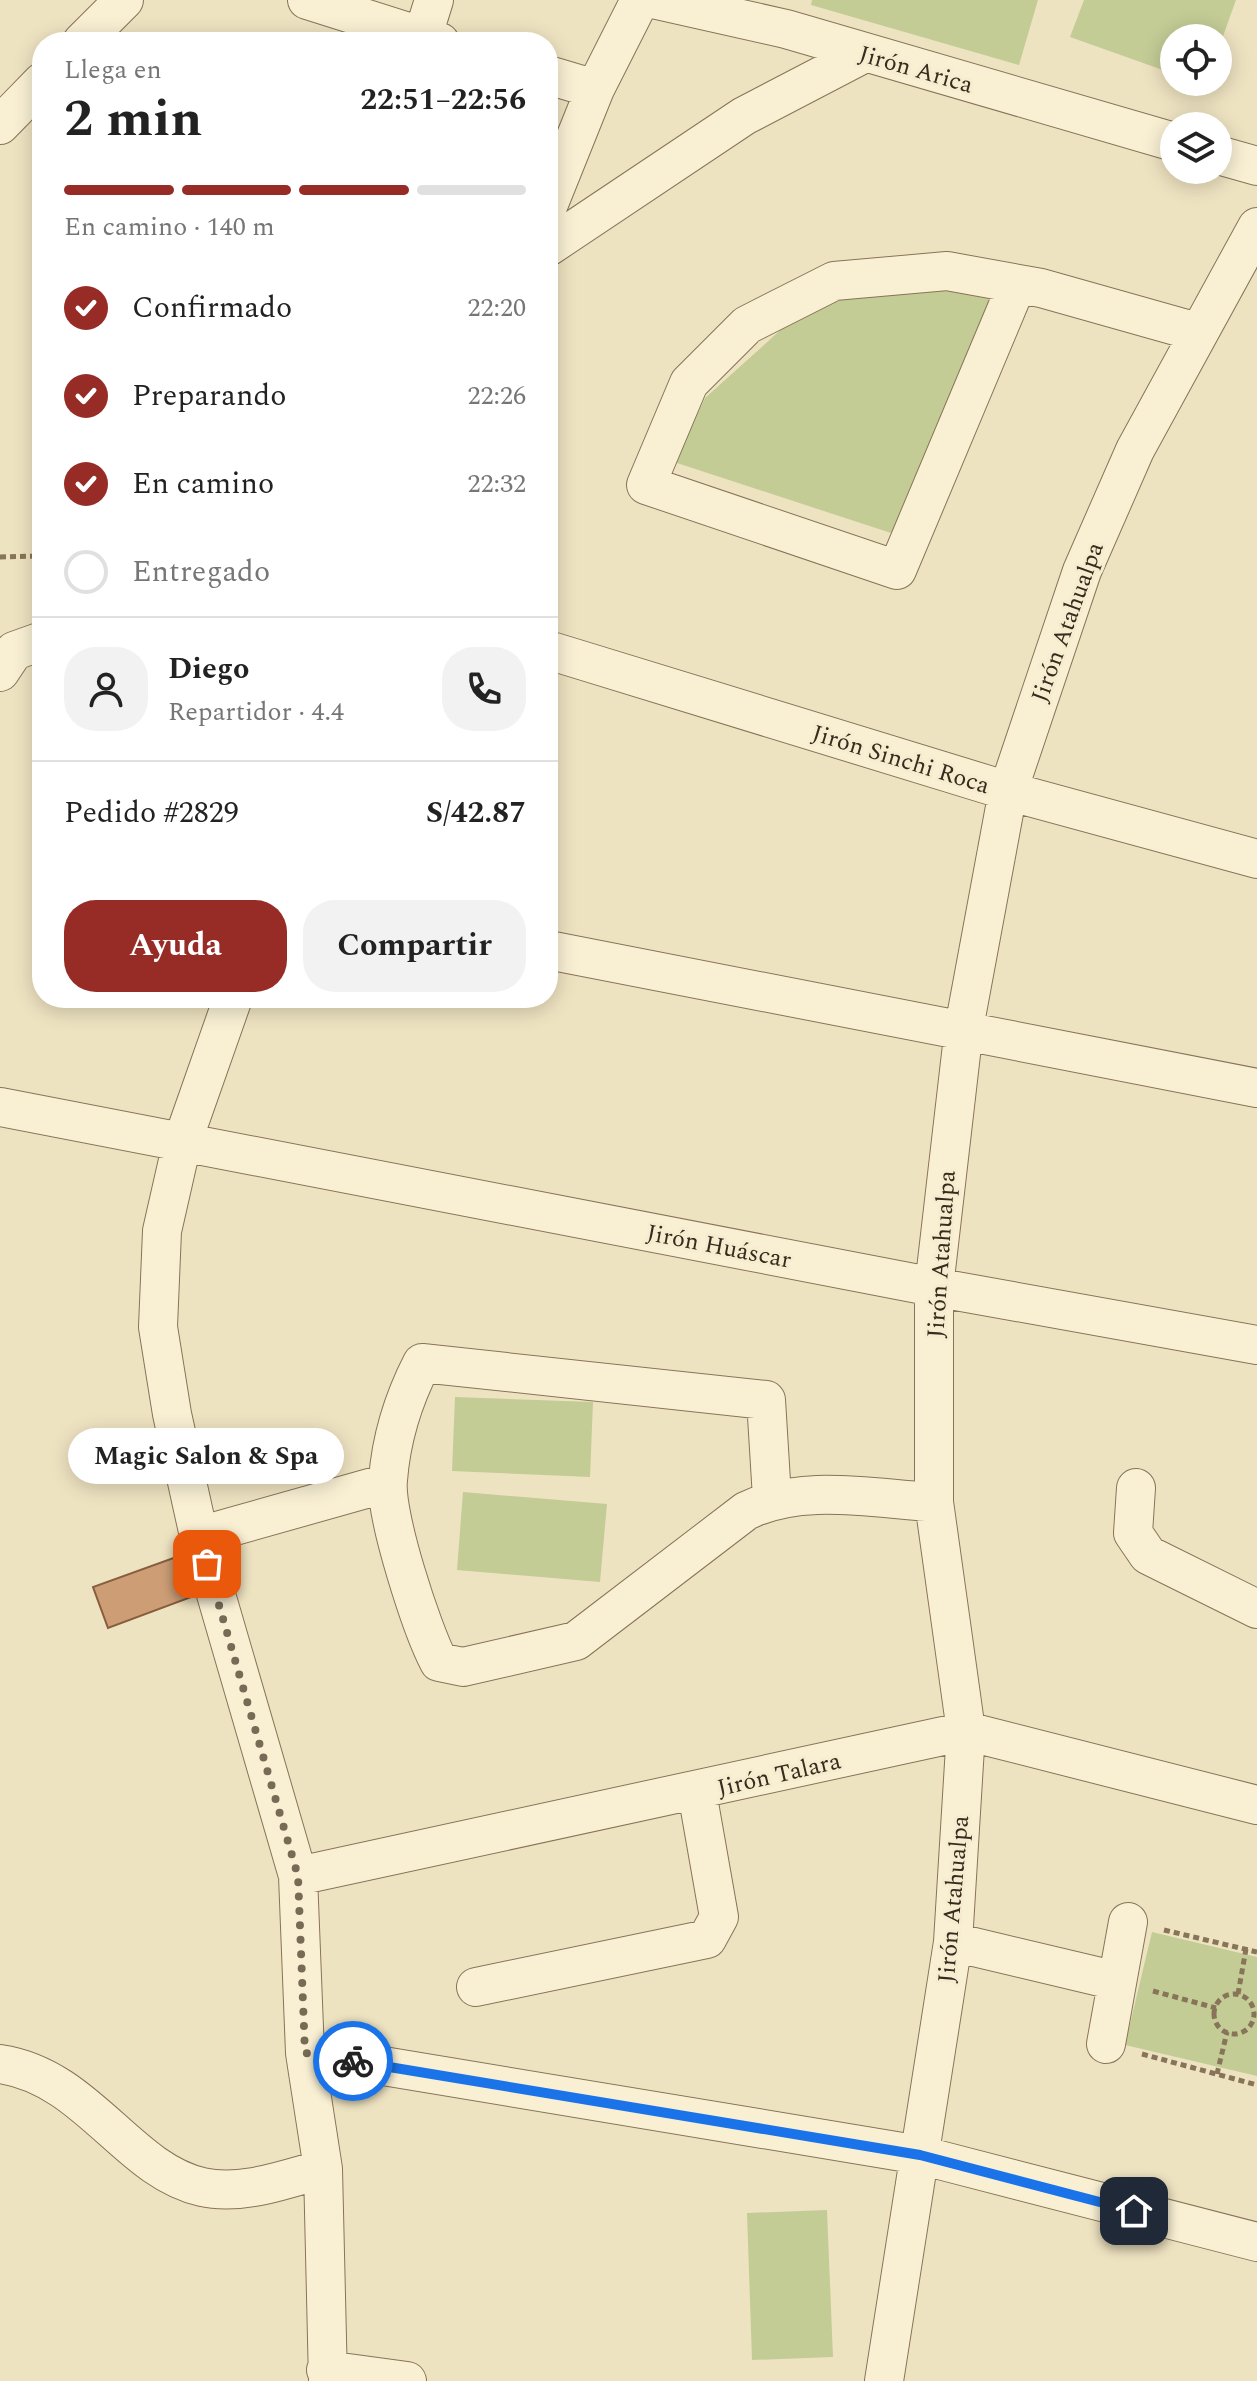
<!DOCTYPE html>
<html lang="es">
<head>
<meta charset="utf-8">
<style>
	:root { --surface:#fff; --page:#f2f2f2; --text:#222; --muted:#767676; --line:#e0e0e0; --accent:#972c27 }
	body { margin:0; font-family:Spectral,serif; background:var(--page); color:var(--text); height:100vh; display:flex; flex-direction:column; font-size:30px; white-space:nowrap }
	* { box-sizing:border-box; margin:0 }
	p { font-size:26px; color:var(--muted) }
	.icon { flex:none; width:44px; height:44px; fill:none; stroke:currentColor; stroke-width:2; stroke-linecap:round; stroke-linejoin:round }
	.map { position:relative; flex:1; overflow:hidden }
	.panel { position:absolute; left:32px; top:32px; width:526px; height:976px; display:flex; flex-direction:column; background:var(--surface); border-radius:32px; box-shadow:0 4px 20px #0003 }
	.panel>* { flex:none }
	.fabs { position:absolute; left:1160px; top:24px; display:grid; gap:16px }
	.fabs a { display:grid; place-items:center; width:72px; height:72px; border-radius:50%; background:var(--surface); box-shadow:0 4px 20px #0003; font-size:40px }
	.pin { position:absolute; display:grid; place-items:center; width:68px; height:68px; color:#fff; margin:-34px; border-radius:16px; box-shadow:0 4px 12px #0006 }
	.courier { position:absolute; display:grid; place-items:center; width:80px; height:80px; margin:-40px; border:6px solid #1a73e8; border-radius:50%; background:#fff; color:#222; box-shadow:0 2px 10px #0007 }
	.bubble { position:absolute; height:56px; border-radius:28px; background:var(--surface); box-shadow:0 4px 20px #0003; font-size:26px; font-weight:700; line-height:56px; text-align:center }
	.headline em { font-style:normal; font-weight:700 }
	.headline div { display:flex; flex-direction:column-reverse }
	.headline { display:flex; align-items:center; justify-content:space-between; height:136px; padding:0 32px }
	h1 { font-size:52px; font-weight:700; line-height:60px }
	.bar { display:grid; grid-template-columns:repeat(4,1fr); gap:12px 8px; align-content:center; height:96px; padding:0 32px }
	.bar i { height:10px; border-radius:6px; background:var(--line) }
	.bar .on { background:var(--accent) }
	.bar p { grid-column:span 4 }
	.line { display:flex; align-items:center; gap:20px; padding:0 32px; border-top:2px solid var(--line) }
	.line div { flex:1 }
	.round { display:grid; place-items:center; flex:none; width:84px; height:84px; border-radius:32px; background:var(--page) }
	ol { padding:0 32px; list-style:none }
	li { display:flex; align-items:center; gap:24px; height:88px }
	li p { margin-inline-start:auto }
	li .icon { padding:8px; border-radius:50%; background:var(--accent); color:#fff; stroke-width:4 }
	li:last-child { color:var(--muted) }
	li i { width:44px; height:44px; border:4px solid var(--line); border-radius:50% }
	.action { display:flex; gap:16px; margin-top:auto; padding:16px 32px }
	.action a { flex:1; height:92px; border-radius:32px; background:var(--accent); color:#fff; font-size:32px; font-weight:700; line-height:92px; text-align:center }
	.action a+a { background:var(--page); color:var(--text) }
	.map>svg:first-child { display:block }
	.green { fill:#c3cc95 }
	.building { fill:#cd9e76; stroke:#875e3e; stroke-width:2 }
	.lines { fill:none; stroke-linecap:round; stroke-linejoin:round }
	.minor-casing { stroke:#887458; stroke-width:40 }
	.path { stroke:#887458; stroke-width:5; stroke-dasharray:6 4; stroke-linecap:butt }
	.minor { stroke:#f9f0d4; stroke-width:38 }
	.done { stroke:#776b56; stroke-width:8; stroke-dasharray:0 14.4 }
	.route { stroke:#1a73e8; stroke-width:10 }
	.labels { text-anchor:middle; stroke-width:6; stroke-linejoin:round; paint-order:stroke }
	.street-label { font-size:24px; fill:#372b1d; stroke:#f6edd0 }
</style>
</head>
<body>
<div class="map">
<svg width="1257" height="2381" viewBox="0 0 1257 2381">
	<rect width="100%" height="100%" fill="#eee3c1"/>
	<path class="green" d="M812,0h226l-19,65 -208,-60z
		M1084,0h152l-18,50v-12h-44v36l-104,-37z
		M949,284l53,17 -111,232 -217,-71 31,-64 80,-72 60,-32z
		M455,1397l138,5 -3,75 -138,-6z
		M463,1492l144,12 -7,78 -143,-12z
		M1152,1932l105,25v119l-132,-31z
		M827,2210l6,147 -81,3 -5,-147z"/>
	<path class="building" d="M179,1556l15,40 -86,32 -15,-41z"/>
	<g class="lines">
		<defs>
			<path id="minor" d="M307,0l133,42
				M657,0l129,29 388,113
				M82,42l42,-42
				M421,42l13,-42
				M548,75l47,14
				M0,125l42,-43
				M1218,155l39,11
				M548,206l47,-117 45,-89
				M548,247l196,-131 119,-62
				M1017,284l-120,286 -251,-85 43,-102 58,-58 87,-44 113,-10 94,17 156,44
				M548,650l460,141 249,68
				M0,672l14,-21 28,-10
				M548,950l709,138
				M233,998l-51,145 -20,88 -4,96 14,87 27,122 99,340 7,177 18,116 5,212
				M0,1107l934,180 323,58
				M1136,1488l-3,45 15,22 109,54
				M772,1498l-6,-98 -344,-37c-18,35 -31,77 -34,117 -4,34 34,150 51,182l24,5 113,-26 170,-130c56,-28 128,-12 188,-9
				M199,1536l188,-53
				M298,1876l668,-145 291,74
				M953,1942l164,39
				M476,1987l231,-48 12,-22 -22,-125
				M1106,2044l22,-122
				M305,2053l615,102 337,87
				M0,2064c88,13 127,106 202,123 40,9 83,-8 121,-18
				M326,2370l81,11
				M884,2381l69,-439 13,-211 -32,-229v-215l30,-259 44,-237 74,-220 53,-121 122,-223"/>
		</defs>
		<use href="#minor" class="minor-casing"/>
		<path class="path" d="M0,557l37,-1
			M40,607l-3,-51 5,-16
			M1164,1930l93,22
			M1153,1991l63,17
			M1238,1994l8,-45
			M1214 2014a20 20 0 1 1 40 0a20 20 0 1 1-40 0Z
			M1142,2054l115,31
			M1217,2074l10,-42"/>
		<use href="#minor" class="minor"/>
	</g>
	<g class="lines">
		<path class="done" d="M207,1564l91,312 7,177 48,8"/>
		<path class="route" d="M353,2061l567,94 214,56"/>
	</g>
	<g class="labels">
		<g class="street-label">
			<text transform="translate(916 69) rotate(16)" y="8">Jirón Arica</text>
			<text transform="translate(1067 622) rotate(-70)" y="8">Jirón Atahualpa</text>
			<text transform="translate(901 759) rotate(17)" y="8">Jirón Sinchi Roca</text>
			<text transform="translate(719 1246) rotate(11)" y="8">Jirón Huáscar</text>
			<text transform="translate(941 1254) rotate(-86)" y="8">Jirón Atahualpa</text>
			<text transform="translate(779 1774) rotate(-13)" y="8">Jirón Talara</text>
			<text transform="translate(953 1899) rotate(-85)" y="8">Jirón Atahualpa</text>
		</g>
	</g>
</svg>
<div class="fabs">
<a><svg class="icon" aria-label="locate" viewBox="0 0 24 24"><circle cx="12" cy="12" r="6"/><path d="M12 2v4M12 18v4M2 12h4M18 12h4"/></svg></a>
<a><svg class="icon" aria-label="layers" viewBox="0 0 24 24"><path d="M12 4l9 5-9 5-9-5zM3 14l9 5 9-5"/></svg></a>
</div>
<div class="pin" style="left:207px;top:1564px;background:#ea580c"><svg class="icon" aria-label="bag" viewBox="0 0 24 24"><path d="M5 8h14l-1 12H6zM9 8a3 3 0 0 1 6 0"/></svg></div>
<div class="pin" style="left:1134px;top:2211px;background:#1f2937"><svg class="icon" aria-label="home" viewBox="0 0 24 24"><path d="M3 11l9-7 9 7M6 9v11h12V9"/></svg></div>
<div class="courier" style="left:353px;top:2061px"><svg class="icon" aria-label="bike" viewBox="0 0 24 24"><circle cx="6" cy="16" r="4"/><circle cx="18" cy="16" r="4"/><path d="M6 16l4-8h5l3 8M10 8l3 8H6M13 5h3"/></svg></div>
<div class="bubble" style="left:68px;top:1428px;width:276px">Magic Salon &amp; Spa</div>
<section class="panel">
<div class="headline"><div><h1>2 min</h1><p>Llega en</p></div><em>22:51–22:56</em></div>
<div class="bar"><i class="on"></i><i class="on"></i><i class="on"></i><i></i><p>En camino · 140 m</p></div>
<ol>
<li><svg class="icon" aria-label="check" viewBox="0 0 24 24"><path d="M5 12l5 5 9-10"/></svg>Confirmado<p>22:20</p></li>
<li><svg class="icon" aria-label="check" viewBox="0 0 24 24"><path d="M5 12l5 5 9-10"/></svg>Preparando<p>22:26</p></li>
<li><svg class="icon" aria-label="check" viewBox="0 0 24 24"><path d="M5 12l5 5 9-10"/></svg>En camino<p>22:32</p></li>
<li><i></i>Entregado</li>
</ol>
<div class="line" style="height:144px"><a class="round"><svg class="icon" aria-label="person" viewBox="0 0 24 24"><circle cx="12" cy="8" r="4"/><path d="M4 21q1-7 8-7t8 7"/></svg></a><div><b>Diego</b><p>Repartidor · 4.4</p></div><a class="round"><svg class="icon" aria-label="phone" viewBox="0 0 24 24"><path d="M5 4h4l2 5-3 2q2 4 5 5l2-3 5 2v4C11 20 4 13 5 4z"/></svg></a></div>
<div class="line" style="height:104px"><div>Pedido #2829</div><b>S/42.87</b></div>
<div class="action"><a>Ayuda</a><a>Compartir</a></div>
</section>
</div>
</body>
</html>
